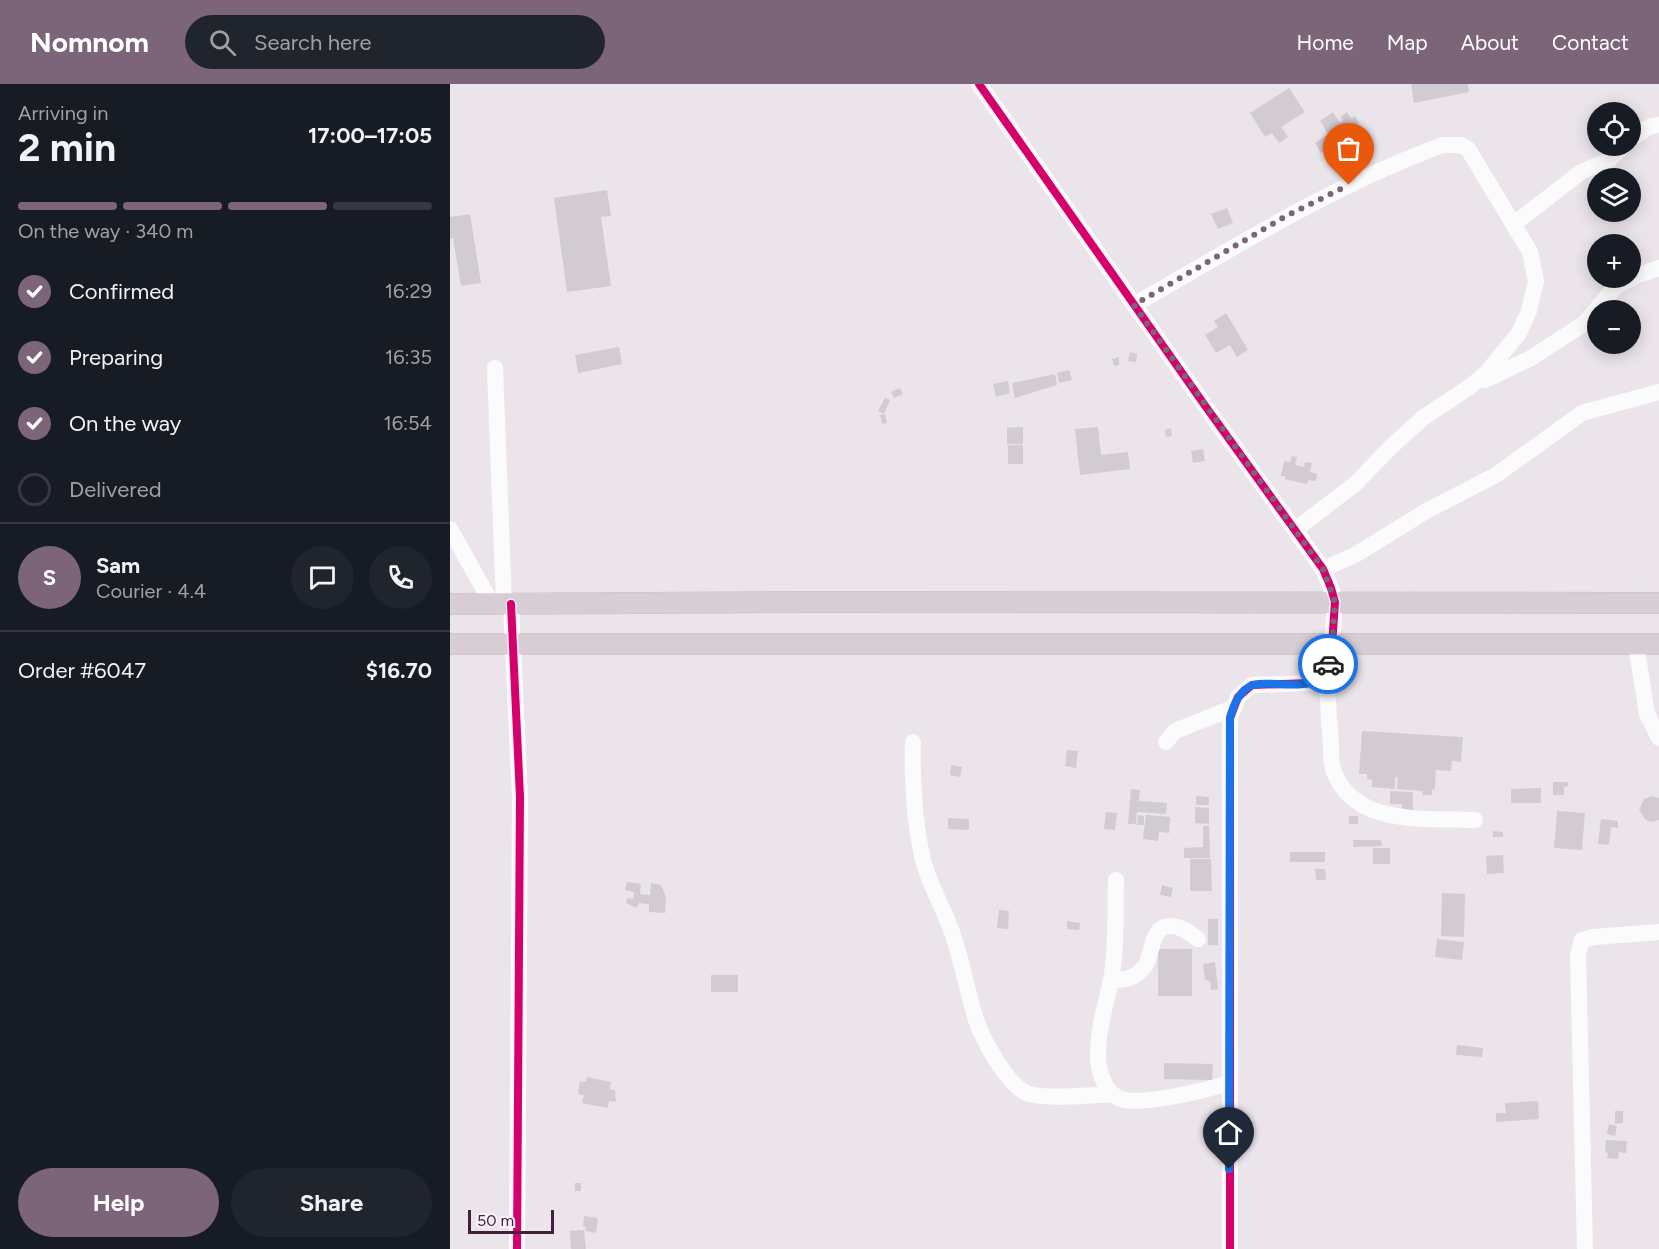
<!DOCTYPE html>
<html lang="en">
<head>
<meta charset="utf-8">
<style>
	:root { --surface:#171b24; --page:#20242c; --text:#f1f3f6; --muted:#9ea1a6; --line:#363941; --accent:#7d6579 }
	body { margin:0; font-family:Figtree,sans-serif; background:var(--page); color:var(--text); height:100vh; display:flex; flex-direction:column; font-size:22px; white-space:nowrap }
	* { box-sizing:border-box; margin:0 }
	p { font-size:20px; color:var(--muted) }
	.icon { flex:none; width:33px; height:33px; fill:none; stroke:currentColor; stroke-width:2; stroke-linecap:round; stroke-linejoin:round }
	.map { position:relative; flex:1; overflow:hidden }
	.sheet { display:flex; flex-direction:column; background:var(--surface); width:450px }
	.sheet>* { flex:none }
	.controls { position:absolute; left:1137px; top:18px; display:grid; gap:12px }
	.controls a { display:grid; place-items:center; width:54px; height:54px; border-radius:50%; background:var(--surface); box-shadow:0 3px 15px #0003; font-size:30px }
	.scale { position:absolute; left:18px; bottom:15px; width:86px; box-sizing:border-box; padding-left:6px; border:3px solid #42203b; border-top:0; font-size:16px; line-height:21px; white-space:nowrap; color:#42203b; -webkit-text-stroke:4px #faf3fa; paint-order:stroke }
	.pin { position:absolute; display:grid; place-items:center; width:51px; height:51px; color:#fff; margin:-62px -26px; border-radius:50% 50% 50% 0; rotate:-45deg; box-shadow:0 0 6px #0007 }
	.pin .icon { rotate:45deg }
	.courier { position:absolute; display:grid; place-items:center; width:60px; height:60px; margin:-30px; border:4px solid #1a73e8; border-radius:50%; background:#fff; color:#222; box-shadow:0 2px 8px #0007 }
	.head em { font-style:normal; font-weight:700 }
	.head div { display:flex; flex-direction:column-reverse }
	.head { display:flex; align-items:center; justify-content:space-between; height:102px; padding:0 18px }
	h1 { font-size:39px; font-weight:700; line-height:45px }
	.bar { display:grid; grid-template-columns:repeat(4,1fr); gap:9px 6px; align-content:center; height:72px; padding:0 18px }
	.bar i { height:8px; border-radius:4px; background:var(--line) }
	.bar .on { background:var(--accent) }
	.bar p { grid-column:span 4 }
	.line { display:flex; align-items:center; gap:15px; padding:0 18px; border-top:2px solid var(--line) }
	.line div { flex:1 }
	.round { display:grid; place-items:center; flex:none; width:63px; height:63px; border-radius:32px; background:var(--page) }
	ol { padding:0 18px; list-style:none }
	li { display:flex; align-items:center; gap:18px; height:66px }
	li p { margin-inline-start:auto }
	li .icon { padding:6px; border-radius:50%; background:var(--accent); color:#fff; stroke-width:4 }
	li:last-child { color:var(--muted) }
	li i { width:33px; height:33px; border:3px solid var(--line); border-radius:50% }
	.button { display:flex; gap:12px; margin-top:auto; padding:12px 18px }
	.button a { flex:1; height:69px; border-radius:36px; background:var(--accent); color:#fff; font-size:24px; font-weight:700; line-height:69px; text-align:center }
	.button a+a { background:var(--page); color:var(--text) }
	header { display:flex; align-items:center; gap:36px; box-sizing:border-box; height:84px; padding:0 30px; background:var(--accent); color:#fff }
	header strong { font-size:28px }
	nav { display:flex; gap:33px; margin-inline-start:auto; font-size:21px }
	.search { width:420px; height:54px; background:var(--page); display:flex; align-items:center; gap:15px; box-sizing:border-box; padding:0 21px; border-radius:33px; color:var(--muted); font-size:22px }
	main { display:flex; flex:1; min-height:0 }
	.map>svg:first-child { display:block }
	.building { fill:#d2ccd2 }
	.lines { fill:none; stroke-linecap:round; stroke-linejoin:round }
	.major-casing { stroke:#cbc0c9; stroke-width:22 }
	.minor { stroke:#fcfbfc; stroke-width:16 }
	.major { stroke:#d7cdd5; stroke-width:21 }
	.cycleway-casing { stroke:#faf3fa; stroke-width:11 }
	.cycleway { stroke:#d6006c; stroke-width:8 }
	.done { stroke:#7d6579; stroke-width:6; stroke-dasharray:0 10.8 }
	.route { stroke:#1a73e8; stroke-width:8 }
</style>
</head>
<body>
<header>
<strong>Nomnom</strong>
<div class="search"><svg class="icon" aria-label="search" viewBox="0 0 24 24"><circle cx="10" cy="10" r="6"/><path d="M15 15l6 6"/></svg>Search here</div>
<nav><a>Home</a><a>Map</a><a>About</a><a>Contact</a></nav>
</header>
<main>
<section class="sheet">
<div class="head"><div><h1>2 min</h1><p>Arriving in</p></div><em>17:00–17:05</em></div>
<div class="bar"><i class="on"></i><i class="on"></i><i class="on"></i><i></i><p>On the way · 340 m</p></div>
<ol>
<li><svg class="icon" aria-label="check" viewBox="0 0 24 24"><path d="M5 12l5 5 9-10"/></svg>Confirmed<p>16:29</p></li>
<li><svg class="icon" aria-label="check" viewBox="0 0 24 24"><path d="M5 12l5 5 9-10"/></svg>Preparing<p>16:35</p></li>
<li><svg class="icon" aria-label="check" viewBox="0 0 24 24"><path d="M5 12l5 5 9-10"/></svg>On the way<p>16:54</p></li>
<li><i></i>Delivered</li>
</ol>
<div class="line" style="height:108px"><b class="round" style="background:var(--accent);color:#fff">S</b><div><b>Sam</b><p>Courier · 4.4</p></div><a class="round"><svg class="icon" aria-label="chat" viewBox="0 0 24 24"><path d="M4 5h16v11H9l-5 4z"/></svg></a><a class="round"><svg class="icon" aria-label="phone" viewBox="0 0 24 24"><path d="M5 4h4l2 5-3 2q2 4 5 5l2-3 5 2v4C11 20 4 13 5 4z"/></svg></a></div>
<div class="line" style="height:78px"><div>Order #6047</div><b>$16.70</b></div>
<div class="button"><a>Help</a><a>Share</a></div>
</section>
<div class="map">
<svg width="1209" height="1165" viewBox="0 0 1209 1165">
	<rect width="100%" height="100%" fill="#ebe5eb"/>
	<path class="building" d="M961,0h57l1,8 -55,11z
		M839,4l16,24 -24,15 7,10 -9,6 -7,-10 -7,4 -15,-24z
		M883,28l7,11 3,-3 -3,-3 7,-5 4,6 4,-2 4,7 -2,2 6,10 -10,7 3,4 -21,14 -7,-11 -7,4 -6,-10 13,-9 -8,-13z
		M157,106l4,26 -10,1 10,69 -44,6 -13,-94z
		M777,124l6,15 -15,6 -7,-15z
		M20,130l11,69 -20,3 -8,-48 -3,1v-22z
		M776,229l22,37 -11,7 -7,-12 -14,8 -11,-18 13,-8 -4,-6z
		M169,263l3,17 -44,9 -3,-18z
		M680,268l7,2 -1,8 -8,-1z
		M669,273v8l-5,1 -2,-7z
		M619,286l3,10 -13,3 -2,-10z
		M605,290l2,11 -42,13 -3,-15z
		M558,297l2,12 -14,4 -3,-13z
		M450,304l3,6 -9,4 -3,-6z
		M435,314l5,2 -6,14 -6,-3z
		M435,330l2,9 -5,1 -2,-9z
		M573,343v17h-16v-16z
		M648,343l3,28 27,-3 2,17 -50,6 -5,-46z
		M721,344l1,8 -6,1 -1,-7z
		M558,361h15v19h-15z
		M753,365l2,12 -12,2 -2,-12z
		M842,372l5,1 -2,8 9,2 1,-5 7,1 -2,9 7,2 -1,7 -7,-1 -3,4 -21,-5v-3h-4l3,-15 6,1z
		M912,647l101,6 -2,25 -9,-1 -1,10 -15,-1 -1,19 -3,1v5h-10l1,-4 -26,-2 1,-11 -3,-1v12l-23,-2v-7l-5,-1v-5h-8z
		M617,666l11,1 -2,17 -11,-2z
		M501,681l11,2 -2,10 -10,-2z
		M1103,698h15v4l-4,1v8h-11z
		M1091,704v15h-30v-14z
		M681,705l9,1 -1,11 28,2 -1,11 -29,-2 -1,12h-8z
		M940,707l23,1v21l-11,-1v-8h-12z
		M746,712l13,1v8h-13z
		M1202,712l7,2v22l-6,2 -7,-2 -7,-10 5,-11z
		M745,723l14,1v16l-14,-1z
		M1107,727l28,2 -3,37 -28,-2z
		M656,728l11,1 -2,17 -11,-1z
		M688,731l6,1v9h-7z
		M696,731l24,2 -1,16 -10,-1 -1,9 -15,-2z
		M899,732h9v8h-9z
		M498,734l21,1v11l-21,-1z
		M1151,735l17,2v7l-7,-1 -2,18 -11,-1z
		M753,742h6l1,32h-26v-10l19,-1z
		M1043,747l10,1v5h-10z
		M903,756h28l1,6 -29,1z
		M923,764h17v16h-17z
		M840,768h35v10h-35z
		M1053,771l1,18 -17,1 -1,-18z
		M740,775h21l1,32h-22z
		M865,785h10l1,11h-10z
		M177,798l14,2 -1,10 10,1 1,-12 10,2 5,12 -1,16 -16,-1v-8l-10,-1 -3,5 -10,-5 1,-5 6,1 1,-7 -9,-2z
		M712,801l11,3 -2,9 -11,-2z
		M992,809l23,1 -1,43 -23,-1z
		M549,826l10,1 -1,18 -11,-1z
		M758,835h10v26h-10z
		M617,837l13,2 -1,7 -12,-1z
		M987,855l27,3 -2,18 -27,-3z
		M708,865h34v47h-34z
		M765,878l3,27 -7,1 -1,-9 -5,-1 -2,-16z
		M261,891h27v17h-27z
		M1007,961l26,3 -1,9 -26,-2z
		M714,979l49,1 -1,16 -48,-1z
		M137,993l24,5 -1,7 5,1 1,12 -7,-1 -1,7 -26,-5 2,-8 -6,-1 2,-13 6,1z
		M1088,1017l1,18 -43,3v-9h10l-1,-10z
		M1165,1027h8v12l-8,1z
		M1159,1040l8,2 -2,10 -8,-2z
		M1156,1056l21,1 -1,12 -7,-1 -1,7 -11,-1 1,-5 -3,-1z
		M125,1099h6v8h-6z
		M134,1132l14,2 -2,15 -11,-2 1,-4 -3,-1z
		M134,1146l2,19h-15l-1,-18z"/>
	<g class="lines">
		<defs>
			<path id="major" d="M0,520l369,-2 840,1
				M0,560h1209"/>
		</defs>
		<use href="#major" class="major-casing"/>
		<path class="minor" d="M529,0l227,323 117,162 8,19 4,14 -3,43 -6,26 -4,5 -11,7 -59,2 -14,12 -8,21v531
			M1180,55l21,-13 8,-1
			M1064,140l67,-52 28,-12 15,-14
			M684,221c101,-58 199,-120 309,-160h18l7,4 62,103 6,29 -7,30 -10,22 -32,39 -16,14 -47,31 -31,28 -38,39 -60,46
			M45,284l9,236
			M1035,296l46,-22 54,-35 31,-37 22,-11 21,-7
			M0,445l42,75
			M873,485l32,-14 73,-45 68,-35 86,-62 77,-21
			M61,520l9,193 -3,452
			M1186,560l11,70 12,24
			M876,587c2,25 3,50 5,75 0,7 0,16 2,23 19,58 93,49 142,51
			M463,658c-1,39 1,79 10,118 5,21 21,50 29,72 10,29 15,59 24,88 7,20 31,65 51,73 16,7 67,2 86,1
			M716,658l9,-11 58,-23
			M666,796c-1,33 1,67 -5,100 -5,25 -13,47 -13,72 -1,16 6,41 23,47 21,7 86,-9 108,-16
			M661,897c13,-1 26,-3 34,-15 9,-14 5,-46 32,-39 7,1 15,8 21,12
			M1135,1165l-7,-294 4,-15 12,-3 65,-5"/>
		<use href="#major" class="major"/>
		<defs>
			<path id="cycleway" d="M529,0l227,323 117,162 8,19 4,14 -3,43 -6,26 -4,5 -11,7 -59,2 -14,12 -8,21v531
				M61,520l9,193 -3,452"/>
		</defs>
		<use href="#cycleway" class="cycleway-casing"/>
		<use href="#cycleway" class="cycleway"/>
	</g>
	<g class="lines">
		<path class="done" d="M878,580l4,-19 3,-43 -12,-33 -189,-264 154,-90 61,-30"/>
		<path class="route" d="M779,1085l1,-451c3,-12 10,-29 23,-33 25,-6 67,12 75,-21"/>
	</g>
</svg>
<div class="controls">
<a><svg class="icon" aria-label="locate" viewBox="0 0 24 24"><circle cx="12" cy="12" r="6"/><path d="M12 2v4M12 18v4M2 12h4M18 12h4"/></svg></a>
<a><svg class="icon" aria-label="layers" viewBox="0 0 24 24"><path d="M12 4l9 5-9 5-9-5zM3 14l9 5 9-5"/></svg></a>
<a>+</a>
<a>−</a>
</div>
<div class="scale">50 m</div>
<div class="pin" style="left:899px;top:101px;background:#ea580c"><svg class="icon" aria-label="bag" viewBox="0 0 24 24"><path d="M5 8h14l-1 12H6zM9 8a3 3 0 0 1 6 0"/></svg></div>
<div class="pin" style="left:779px;top:1085px;background:#1f2937"><svg class="icon" aria-label="home" viewBox="0 0 24 24"><path d="M3 11l9-7 9 7M6 9v11h12V9"/></svg></div>
<div class="courier" style="left:878px;top:580px"><svg class="icon" aria-label="car" viewBox="0 0 24 24"><path d="M5 17H2v-5l4-1 3-4h7l3 4 3 1v5h-3M9 17h6M6 11h13"/><circle cx="7" cy="17" r="2"/><circle cx="17" cy="17" r="2"/></svg></div>
</div>
</main>
</body>
</html>
